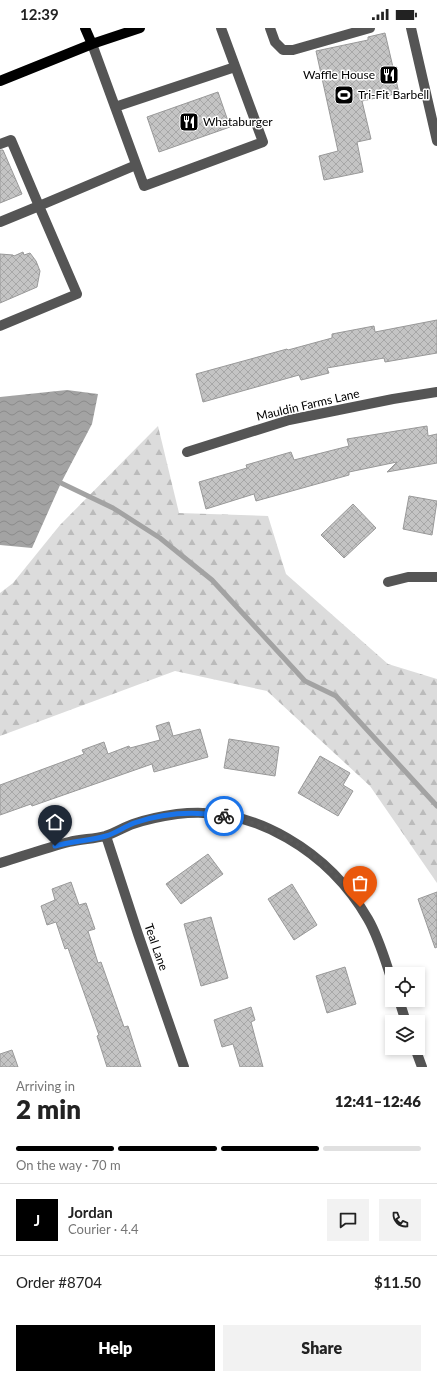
<!DOCTYPE html>
<html lang="en">
<head>
<meta charset="utf-8">
<style>
	:root { --surface:#fff; --page:#f2f2f2; --text:#222; --muted:#767676; --line:#e0e0e0; --accent:#000 }
	body { margin:0; font-family:Lato,sans-serif; background:var(--page); color:var(--text); height:100vh; display:flex; flex-direction:column; font-size:15px; white-space:nowrap }
	* { box-sizing:border-box; margin:0 }
	p { font-size:13px; color:var(--muted) }
	.icon { flex:none; width:22px; height:22px; fill:none; stroke:currentColor; stroke-width:2; stroke-linecap:round; stroke-linejoin:round }
	.map { position:relative; height:1039px; overflow:hidden }
	.panel { display:flex; flex-direction:column; background:var(--surface); flex:1 }
	.panel>* { flex:none }
	.controls { position:absolute; left:385px; top:939px; display:grid; gap:8px }
	.controls a { display:grid; place-items:center; width:40px; height:40px; border-radius:0px; background:var(--surface); box-shadow:0 2px 6px #0003; font-size:20px }
	.pin { position:absolute; display:grid; place-items:center; width:34px; height:34px; color:#fff; margin:-41px -17px; border-radius:50% 50% 50% 0; rotate:-45deg; box-shadow:0 0 4px #0007 }
	.pin .icon { rotate:45deg }
	.courier { position:absolute; display:grid; place-items:center; width:40px; height:40px; margin:-20px; border:3px solid #1a73e8; border-radius:50%; background:#fff; color:#222; box-shadow:0 1px 5px #0007 }
	.summary em { font-style:normal; font-weight:800 }
	.summary div { display:flex; flex-direction:column-reverse }
	.summary { display:flex; align-items:center; justify-content:space-between; height:68px; padding:0 16px }
	h1 { font-size:26px; font-weight:800; line-height:30px }
	.bar { display:grid; grid-template-columns:repeat(4,1fr); gap:6px 4px; align-content:center; height:48px; padding:0 16px }
	.bar i { height:5px; border-radius:3px; background:var(--line) }
	.bar .selected { background:var(--accent) }
	.bar p { grid-column:span 4 }
	.line { display:flex; align-items:center; gap:10px; padding:0 16px; border-top:1px solid var(--line) }
	.line div { flex:1 }
	.round { display:grid; place-items:center; flex:none; width:42px; height:42px; border-radius:0px; background:var(--page) }
	.cta { display:flex; gap:8px; margin-top:auto; padding:8px 16px }
	.cta a { flex:1; height:46px; border-radius:0px; background:var(--accent); color:#fff; font-size:16px; font-weight:800; line-height:46px; text-align:center }
	.cta a+a { background:var(--page); color:var(--text) }
	.status { display:flex; justify-content:space-between; align-items:center; height:28px; padding:0 20px; background:var(--surface); direction:ltr }
	.status svg { height:11px; fill:currentColor }
	.map>svg:first-child { display:block }
	.forest { fill:url(#forest-firs) }
	.water { fill:url(#water-waves) }
	.lines { fill:none; stroke-linecap:round; stroke-linejoin:round }
	.stream { stroke:#a3a3a3; stroke-width:5 }
	.building { fill:url(#building-cross-hatch); stroke:#999 }
	.minor { stroke:#555; stroke-width:10 }
	.major { stroke:#000; stroke-width:10 }
	.done { stroke:#595959; stroke-width:4; stroke-dasharray:0 7.2 }
	.route { stroke:#1a73e8; stroke-width:5 }
	.labels { text-anchor:middle; stroke-width:3; stroke-linejoin:round; paint-order:stroke }
	.poi-label { font-size:12px; fill:#000; stroke:#fff; text-anchor:start }
	.street-label { font-size:12px; fill:#000; stroke:#fff }
</style>
</head>
<body>
<div class="status"><b>12:39</b><svg viewBox="0 0 49 12"><path d="M0 12V9h3v3zM5 12V6h3v6zM10 12V3h3v9zM15 12V0h3v12zM26 1h20v11H26zM47 4h2v5h-2z"/></svg></div>
<div class="map">
<svg width="437" height="1039" viewBox="0 0 437 1039">
	<defs>
		<pattern id="forest-firs" width="22" height="20" patternUnits="userSpaceOnUse"><rect width="22" height="20" fill="#dcdcdc"/><path d="M5 1l3.5 6h-7zM16 11l3.5 6h-7z" fill="#bbb"/></pattern>
		<pattern id="water-waves" width="16" height="10" patternUnits="userSpaceOnUse"><rect width="16" height="10" fill="#a3a3a3"/><path d="M0 5q4-4 8 0t8 0" fill="none" stroke="#8b8b8b"/></pattern>
		<pattern id="building-cross-hatch" width="8" height="8" patternUnits="userSpaceOnUse"><rect width="8" height="8" fill="#c4c4c4"/><path d="M0 0l8 8M0 8l8-8" fill="none" stroke="#a7a7a7"/></pattern>
	</defs>
	<rect width="100%" height="100%" fill="#fff"/>
	<path class="forest" d="M158,398l21,87 89,3 18,58 102,90 49,15v204l-67,-97 -103,-95 -92,-20 -175,65v-143l13,-10 47,-58z"/>
	<path class="water" d="M67,362l31,4 -6,30 -31,59 -29,65 -32,-3v-148z"/>
	<g class="lines">
		<path class="stream" d="M61,455l52,25 47,30 52,42 93,101 31,15 101,110"/>
	</g>
	<path class="building" d="M385,5l14,60 -37,8 9,38 -14,3 6,30 -39,8 -5,-24 19,-5 -22,-100 52,-11v-3z
		M218,64l12,35 -71,25 -12,-35z
		M0,122h3l19,44 -22,9z
		M23,224l1,3 6,-2 6,8 4,10 -3,16 -37,16v-49l13,1 1,1z
		M437,292v33l-52,9 -1,-4 -57,10 2,5 -28,7 -2,-5 -96,27 -7,-28 91,-25 1,1 44,-12v-4l42,-8 1,6z
		M427,398l1,10 9,-2v29l-50,9 10,-10 -48,10v3l-93,26 -2,-7 -48,15 -7,-27 48,-14 -1,-3 45,-13 3,8 55,-14 -2,-7z
		M409,468l28,5 -5,34 -29,-6z
		M353,476l23,24 -32,30 -23,-23z
		M169,694l4,14 27,-7 8,28 -54,15 -2,-8 -120,42 -1,-2 -31,11v-30l84,-31 -2,-4 22,-8 4,12 21,-8 1,2 30,-8 -4,-14z
		M229,711l50,8 -4,29 -51,-8z
		M320,728l30,17 -7,12 10,6 -15,25 -40,-23z
		M208,826l15,20 -42,30 -15,-20z
		M71,854l8,23 7,-2 9,26 -7,2 10,32 3,-1 23,65 4,-1 13,41h-34l-10,-31 2,-1 -31,-87 -3,1 -9,-27 -9,3 -6,-19 14,-6 -3,-11z
		M292,856l25,41 -23,15 -26,-41z
		M437,864v55l-2,1 -17,-49z
		M211,889l17,61 -27,8 -17,-62z
		M345,939l11,37 -29,9 -11,-37z
		M251,979l4,13 -4,2 12,45h-23l-7,-23 -11,3 -8,-27z
		M12,1022l6,17h-18v-13z"/>
	<g class="lines">
		<path class="minor" d="M270,0l5,14 8,8h10l77,-22
			M411,0l26,113
			M92,16l52,142 119,-44 -42,-114
			M115,79l120,-40
			M0,116l11,-4 28,66 -39,16
			M0,298l77,-32 -38,-88 97,-41
			M187,424l102,-32 104,-21 44,-7
			M388,554l20,-5h29
			M106,808l32,98 46,133
			M0,835c23,-7 46,-15 69,-21 12,-3 25,-3 36,-6 10,-3 19,-9 28,-12 14,-5 30,-8 44,-10 77,-10 153,39 191,105 11,19 17,41 24,62
			M399,972l7,22
			M415,1020l7,19"/>
		<path class="major" d="M85,0l7,16
			M0,53l92,-37 48,-16"/>
	</g>
	<g class="lines">
		<path class="done" d="M224,788c56,9 106,44 136,91"/>
		<path class="route" d="M55,818c17,-5 34,-5 51,-10 10,-3 18,-9 28,-13 29,-10 60,-12 90,-7"/>
	</g>
	<defs>
		<symbol id="restaurant-square" viewBox="-11 -11 22 22"><rect x="-9" y="-9" width="18" height="18" rx="4" fill="#000" stroke="#fff"/><path d="M-5-6h1v4h1v-4h1v4h1v-4h1v5L-1.5 .5V6h-2V.5L-5-1ZM5-6V6H3V1.5H1.5Q1.5-4 5-6Z" fill="#fff"/></symbol>
		<symbol id="stadium-square" viewBox="-11 -11 22 22"><rect x="-9" y="-9" width="18" height="18" rx="4" fill="#000" stroke="#fff"/><path d="M0-5a6.5 5 0 1 0 0 10a6.5 5 0 1 0 0-10ZM-3.5-1.8h7v3.6h-7Z" fill="#fff"/></symbol>
	</defs>
	<g fill-rule="evenodd">
		<use href="#restaurant-square" x="378" y="36" width="22" height="22"/>
		<use href="#stadium-square" x="333" y="56" width="22" height="22"/>
		<use href="#restaurant-square" x="178" y="83" width="22" height="22"/>
	</g>
	<g class="labels">
		<g class="poi-label">
			<text x="375" y="51" text-anchor="end">Waffle House</text>
			<text x="358" y="71">Tri-Fit Barbell</text>
			<text x="203" y="98">Whataburger</text>
		</g>
		<g class="street-label">
			<text transform="translate(308 377) rotate(-13)" y="4">Mauldin Farms Lane</text>
			<text transform="translate(156 919) rotate(71)" y="4">Teal Lane</text>
		</g>
	</g>
</svg>
<div class="controls">
<a><svg class="icon" aria-label="locate" viewBox="0 0 24 24"><circle cx="12" cy="12" r="6"/><path d="M12 2v4M12 18v4M2 12h4M18 12h4"/></svg></a>
<a><svg class="icon" aria-label="layers" viewBox="0 0 24 24"><path d="M12 4l9 5-9 5-9-5zM3 14l9 5 9-5"/></svg></a>
</div>
<div class="pin" style="left:360px;top:879px;background:#ea580c"><svg class="icon" aria-label="bag" viewBox="0 0 24 24"><path d="M5 8h14l-1 12H6zM9 8a3 3 0 0 1 6 0"/></svg></div>
<div class="pin" style="left:55px;top:818px;background:#1f2937"><svg class="icon" aria-label="home" viewBox="0 0 24 24"><path d="M3 11l9-7 9 7M6 9v11h12V9"/></svg></div>
<div class="courier" style="left:224px;top:788px"><svg class="icon" aria-label="bike" viewBox="0 0 24 24"><circle cx="6" cy="16" r="4"/><circle cx="18" cy="16" r="4"/><path d="M6 16l4-8h5l3 8M10 8l3 8H6M13 5h3"/></svg></div>
</div>
<section class="panel">
<div class="summary"><div><h1>2 min</h1><p>Arriving in</p></div><em>12:41–12:46</em></div>
<div class="bar"><i class="selected"></i><i class="selected"></i><i class="selected"></i><i></i><p>On the way · 70 m</p></div>
<div class="line" style="height:72px"><b class="round" style="background:var(--accent);color:#fff">J</b><div><b>Jordan</b><p>Courier · 4.4</p></div><a class="round"><svg class="icon" aria-label="chat" viewBox="0 0 24 24"><path d="M4 5h16v11H9l-5 4z"/></svg></a><a class="round"><svg class="icon" aria-label="phone" viewBox="0 0 24 24"><path d="M5 4h4l2 5-3 2q2 4 5 5l2-3 5 2v4C11 20 4 13 5 4z"/></svg></a></div>
<div class="line" style="height:52px"><div>Order #8704</div><b>$11.50</b></div>
<div class="cta"><a>Help</a><a>Share</a></div>
</section>
</body>
</html>
